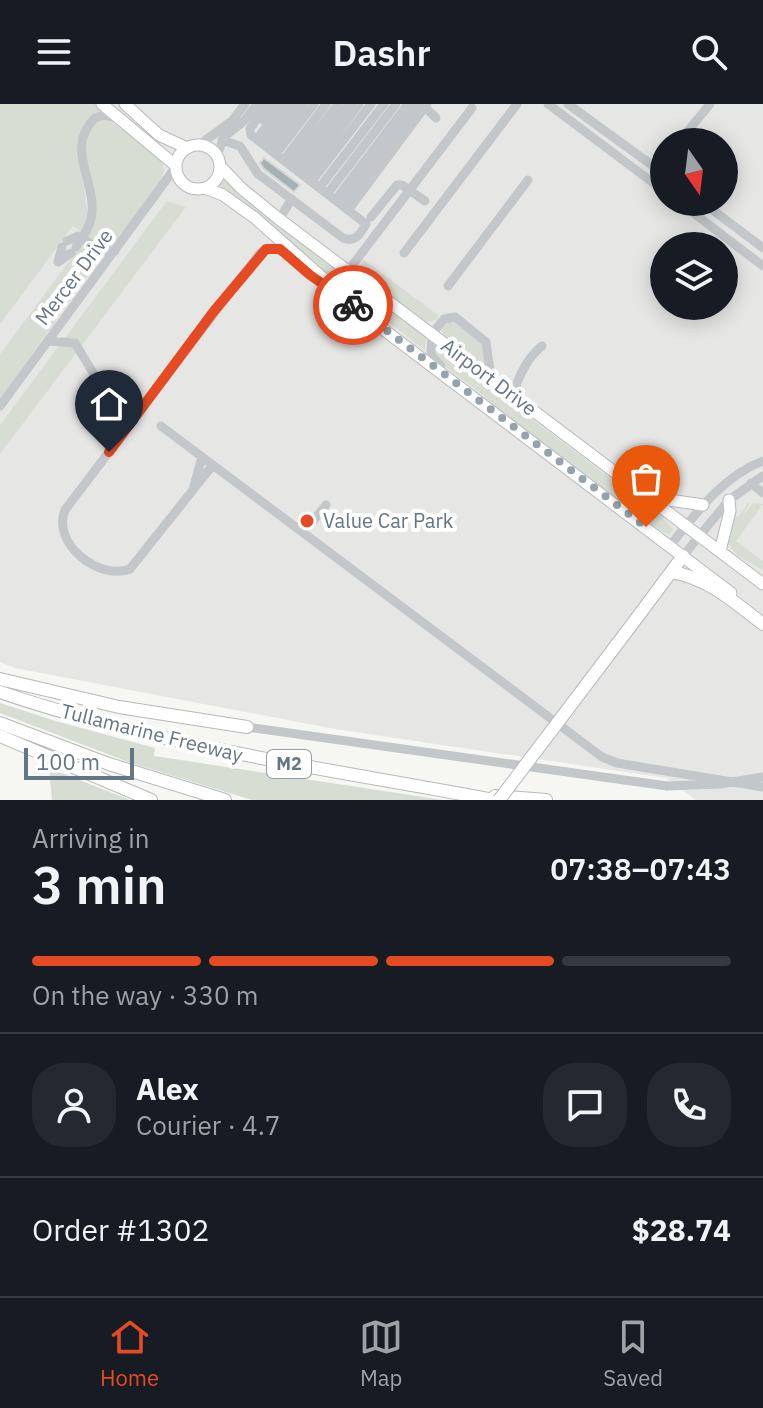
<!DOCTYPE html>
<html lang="en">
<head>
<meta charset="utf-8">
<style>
	:root { --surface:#171b24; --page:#242831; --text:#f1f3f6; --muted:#9ea1a6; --line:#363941; --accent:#e54a22 }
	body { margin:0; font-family:"IBM Plex Sans",sans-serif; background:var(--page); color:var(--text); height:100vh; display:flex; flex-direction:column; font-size:30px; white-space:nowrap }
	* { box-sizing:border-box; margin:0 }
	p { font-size:26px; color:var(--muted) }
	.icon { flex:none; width:44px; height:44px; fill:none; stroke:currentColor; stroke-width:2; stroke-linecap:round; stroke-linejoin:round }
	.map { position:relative; height:696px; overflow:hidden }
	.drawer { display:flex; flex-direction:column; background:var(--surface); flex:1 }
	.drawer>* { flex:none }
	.needle { width:52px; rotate:166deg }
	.buttons { position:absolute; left:650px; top:24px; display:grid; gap:16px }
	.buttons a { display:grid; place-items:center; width:88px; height:88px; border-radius:50%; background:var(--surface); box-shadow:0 4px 20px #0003; font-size:40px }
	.scale { position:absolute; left:24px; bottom:20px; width:110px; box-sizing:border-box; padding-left:8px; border:4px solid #647683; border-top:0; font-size:22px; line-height:28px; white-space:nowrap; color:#647683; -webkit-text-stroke:6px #fff; paint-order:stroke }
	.pin { position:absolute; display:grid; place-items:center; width:68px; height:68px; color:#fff; margin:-82px -34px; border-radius:50% 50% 50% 0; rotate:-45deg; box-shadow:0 0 8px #0007 }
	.pin .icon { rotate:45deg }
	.courier { position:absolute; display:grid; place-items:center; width:80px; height:80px; margin:-40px; border:6px solid #e54a22; border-radius:50%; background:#fff; color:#222; box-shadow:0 2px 10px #0007 }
	.head em { font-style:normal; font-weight:600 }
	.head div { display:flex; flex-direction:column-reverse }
	.head { display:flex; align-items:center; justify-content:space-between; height:136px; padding:0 32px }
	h1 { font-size:52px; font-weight:600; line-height:60px }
	.bar { display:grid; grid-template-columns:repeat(4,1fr); gap:12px 8px; align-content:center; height:96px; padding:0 32px }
	.bar i { height:10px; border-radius:6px; background:var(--line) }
	.bar .active { background:var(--accent) }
	.bar p { grid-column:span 4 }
	.line { display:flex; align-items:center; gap:20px; padding:0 32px; border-top:2px solid var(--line) }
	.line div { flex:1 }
	.round { display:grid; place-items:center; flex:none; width:84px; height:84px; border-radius:32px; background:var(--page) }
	header { display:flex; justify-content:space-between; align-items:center; height:104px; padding:0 32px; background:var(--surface); font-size:36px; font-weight:600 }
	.dock { display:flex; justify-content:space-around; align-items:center; height:112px; border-top:2px solid var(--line); background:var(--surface); font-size:22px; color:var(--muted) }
	.dock a { display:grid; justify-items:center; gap:4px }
	.dock .active { color:var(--accent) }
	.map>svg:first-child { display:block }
	.built { fill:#e6e7e5; fill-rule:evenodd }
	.green { fill:#d7ddd3 }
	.building { fill:#a7b0b5; stroke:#d7d7d5; stroke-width:2 }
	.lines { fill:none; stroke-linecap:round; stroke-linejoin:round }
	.major-casing { stroke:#b6babe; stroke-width:13 }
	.highway-casing { stroke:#b6b9bc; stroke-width:14 }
	.minor { stroke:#c3c7ca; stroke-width:9 }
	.major { stroke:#fff; stroke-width:11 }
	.highway { stroke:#fff; stroke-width:12 }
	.highway-bridge-casing { stroke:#b6b9bc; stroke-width:14; stroke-linecap:butt }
	.minor-bridge { stroke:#c3c7ca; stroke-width:9 }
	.highway-bridge { stroke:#fff; stroke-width:12 }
	.done { stroke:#97a3aa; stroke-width:8; stroke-dasharray:0 14.4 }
	.route { stroke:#e54a22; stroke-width:10 }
	.poi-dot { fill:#e54a22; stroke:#fff; stroke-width:3 }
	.labels { text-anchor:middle; stroke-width:8; stroke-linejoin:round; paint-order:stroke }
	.shield { fill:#fff; stroke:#929fa8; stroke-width:2 }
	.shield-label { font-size:18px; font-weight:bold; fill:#647683 }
	.street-label { font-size:20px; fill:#647683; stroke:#fff }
	.poi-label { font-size:20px; fill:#647683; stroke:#fff; text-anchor:start }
</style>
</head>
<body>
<header><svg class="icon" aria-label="menu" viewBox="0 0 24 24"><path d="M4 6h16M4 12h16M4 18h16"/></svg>Dashr<svg class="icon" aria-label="search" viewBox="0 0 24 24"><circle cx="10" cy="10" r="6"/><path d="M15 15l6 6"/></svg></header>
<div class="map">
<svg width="763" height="696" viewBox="0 0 763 696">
	<rect width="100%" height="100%" fill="#f6f6f2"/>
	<path class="built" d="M0,0h763v696h-67l-30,-22 -331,-49 -320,-61 -15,-6zM664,38h60v60h-60zM664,142h60v60h-60z"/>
	<path class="green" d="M0,0h95l8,6 -23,24 -3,8 11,73 -6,17 -9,-6 -73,98z
		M105,14l39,26 18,17 2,10 -5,14 -50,64 -21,-10v-5l3,-4 -7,-84 10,-24z
		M224,75l117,92 -2,14 -121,-97z
		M167,97l19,6 -186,247v-29z
		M83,143l12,9 -1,11 -94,132v-45l79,-106z
		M364,156l74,55v4l-12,4 -64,-47 -3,-9z
		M353,176l73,55 -1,15 -72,-55 -4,-13z
		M451,217l31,21 4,22 -8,-1 -35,-27 -1,-8z
		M438,240l46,35 29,26 150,113 10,11 -4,6 -25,-15 -141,-105 -20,-20 -45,-34 -4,-6 -1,-10z
		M748,399h2l-11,17 14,-17 10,1 -27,37 27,20v9l-25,-14 -9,-11v-25l10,-4z
		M0,599l59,19 96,26 -1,8 289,44h-191l-121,-37 -131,-50z
		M49,664l81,32h-78z"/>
	<path class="building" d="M264,54l36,27 -6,7 -30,-23 -4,-6z"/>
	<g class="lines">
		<defs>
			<path id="major" d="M102,0l73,61
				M125,0l34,31 28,13
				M176 63a22 22 0 1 1 44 0a22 22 0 1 1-44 0Z
				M220,62l21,22 38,31 484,365
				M205,84l18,7 32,23 112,99 364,276
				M649,393l54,8
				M720,447l10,-40 -1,-11"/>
			<path id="highway" d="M672,468c36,6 62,30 91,52
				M630,523l53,-71
				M0,575l119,28 128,20
				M0,588c164,56 326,76 494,108
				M0,619l109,41 116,36
				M0,632l151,64
				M495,692l51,4"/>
		</defs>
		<use href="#major" class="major-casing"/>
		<use href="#highway" class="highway-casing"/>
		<path class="minor" d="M548,0l116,87
			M568,0l96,70
			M425,3l11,11
			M263,16l12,-16
			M257,35l27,-35
			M222,36l18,6 18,28 85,64c13,5 17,-4 23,-14l-115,-89 -1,-6 17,-25
			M679,38l31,-38
			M263,40l30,-40
			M199,41l33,-24 13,-17
			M269,45l34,-45
			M276,50l38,-50
			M217,52l7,-19 20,-16 13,-17
			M284,56l42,-56
			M291,61l47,-61
			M298,67l51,-67
			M305,72l54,-72
			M312,77l59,-77
			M320,83l64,-83
			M328,89l68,-89
			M336,95l72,-95
			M679,98l84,64
			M702,98l61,46
			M342,100l75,-100
			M349,105l78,-105
			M371,113l26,-32h5l23,16
			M279,115l13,-20
			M67,137l11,-5 24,15h13
			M76,143c6,-9 13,-18 15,-28 8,-36 -28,-70 4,-101l9,-3 15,4
			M404,149l113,-149
			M58,158l13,-9
			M58,158l4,-15
			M448,182l80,-106
			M379,218c-16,-19 -40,-23 -31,-51l124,-163
			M48,237l27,2 20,33 49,29
			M441,262l-10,-11 1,-21 12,-15 11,-2 31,25 5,36
			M513,291c5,-17 14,-37 29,-49
			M0,302l175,-238
			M161,322l441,331 15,6 146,24
			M212,362l-82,103c-30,12 -79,-25 -65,-59l195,-257c21,-15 45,19 62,30
			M751,379l12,10
			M194,382l8,-29
			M314,416l12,-15
			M670,442c27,-34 52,-69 93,-85
			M683,452l46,-56 34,-24
			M247,623l420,59"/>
		<use href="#major" class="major"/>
		<use href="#highway" class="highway"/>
		<defs>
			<path id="highway-bridge" d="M499,696l131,-173"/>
		</defs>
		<use href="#highway-bridge" class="highway-bridge-casing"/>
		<path class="minor-bridge" d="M667,682l53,-2 43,-7"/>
		<use href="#highway-bridge" class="highway-bridge"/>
	</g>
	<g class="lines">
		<path class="done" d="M353,201l293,222"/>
		<path class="route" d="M109,348l105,-141 52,-62h14l30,26 43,30"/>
	</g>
	<circle class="poi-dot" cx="307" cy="417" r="8"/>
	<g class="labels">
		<rect class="shield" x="267" y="646" width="44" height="28" rx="6"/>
		<g class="shield-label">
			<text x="289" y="666">M2</text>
		</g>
		<g class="street-label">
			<text transform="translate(74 173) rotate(-53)" y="7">Mercer Drive</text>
			<text transform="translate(489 273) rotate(37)" y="7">Airport Drive</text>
			<text transform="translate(152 629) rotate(14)" y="7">Tullamarine Freeway</text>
		</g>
		<g class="poi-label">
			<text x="323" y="424">Value Car Park</text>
		</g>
	</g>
</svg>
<div class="buttons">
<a><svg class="needle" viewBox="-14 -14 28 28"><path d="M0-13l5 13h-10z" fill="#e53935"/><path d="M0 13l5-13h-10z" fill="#9ea1a6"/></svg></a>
<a><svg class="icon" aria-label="layers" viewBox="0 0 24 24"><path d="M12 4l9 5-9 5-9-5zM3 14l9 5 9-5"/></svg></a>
</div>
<div class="scale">100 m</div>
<div class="pin" style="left:646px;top:423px;background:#ea580c"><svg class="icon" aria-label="bag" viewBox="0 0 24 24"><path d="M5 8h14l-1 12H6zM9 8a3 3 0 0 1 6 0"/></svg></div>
<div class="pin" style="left:109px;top:348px;background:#1f2937"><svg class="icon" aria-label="home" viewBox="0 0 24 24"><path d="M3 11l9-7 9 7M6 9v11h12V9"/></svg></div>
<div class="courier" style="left:353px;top:201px"><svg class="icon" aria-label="bike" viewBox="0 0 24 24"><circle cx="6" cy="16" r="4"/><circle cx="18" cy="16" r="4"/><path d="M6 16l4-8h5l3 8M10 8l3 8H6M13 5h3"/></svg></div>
</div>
<section class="drawer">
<div class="head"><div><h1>3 min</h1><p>Arriving in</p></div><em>07:38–07:43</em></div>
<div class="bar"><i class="active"></i><i class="active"></i><i class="active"></i><i></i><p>On the way · 330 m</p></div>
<div class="line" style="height:144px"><a class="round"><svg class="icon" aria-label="person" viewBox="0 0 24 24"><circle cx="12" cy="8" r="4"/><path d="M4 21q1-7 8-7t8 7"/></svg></a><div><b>Alex</b><p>Courier · 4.7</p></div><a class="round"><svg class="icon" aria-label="chat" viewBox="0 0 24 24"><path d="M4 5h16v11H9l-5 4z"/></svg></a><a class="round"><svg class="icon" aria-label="phone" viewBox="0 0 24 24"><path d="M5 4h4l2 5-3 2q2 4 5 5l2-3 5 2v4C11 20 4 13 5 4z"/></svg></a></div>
<div class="line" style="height:104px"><div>Order #1302</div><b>$28.74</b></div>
</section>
<nav class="dock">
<a class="active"><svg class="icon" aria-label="home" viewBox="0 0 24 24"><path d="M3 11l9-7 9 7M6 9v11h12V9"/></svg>Home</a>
<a><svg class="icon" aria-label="map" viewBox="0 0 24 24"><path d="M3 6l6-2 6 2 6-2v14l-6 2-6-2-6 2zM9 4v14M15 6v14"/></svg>Map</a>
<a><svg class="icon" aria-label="saved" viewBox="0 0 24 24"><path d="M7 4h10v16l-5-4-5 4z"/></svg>Saved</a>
</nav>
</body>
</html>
